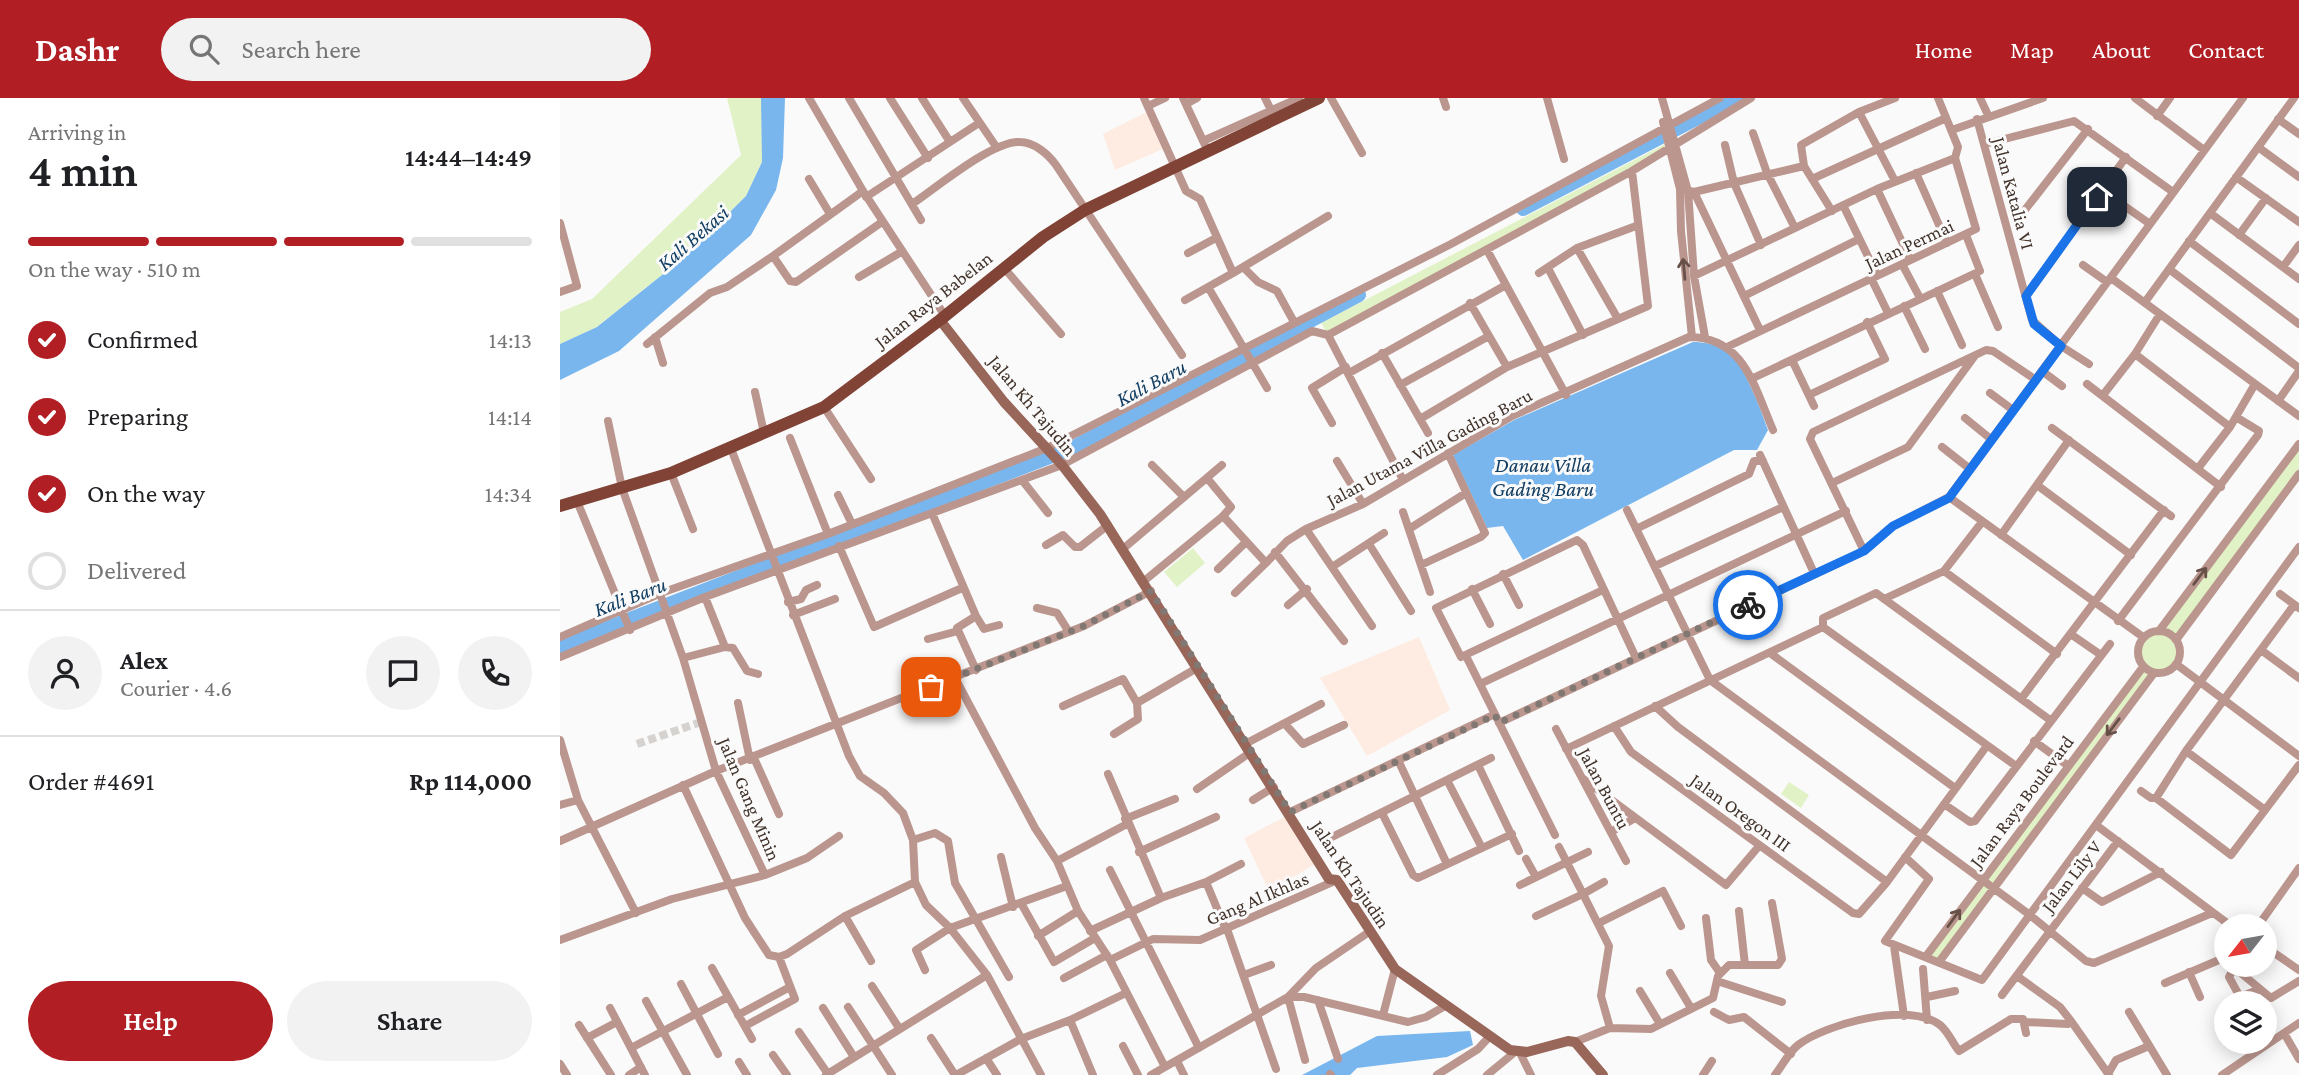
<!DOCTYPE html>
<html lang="en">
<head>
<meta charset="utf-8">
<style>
	:root { --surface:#fff; --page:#f2f2f2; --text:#202124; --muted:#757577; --line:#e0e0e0; --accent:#b11f25 }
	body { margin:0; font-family:"Crimson Pro",serif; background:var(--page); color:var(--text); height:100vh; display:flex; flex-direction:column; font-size:26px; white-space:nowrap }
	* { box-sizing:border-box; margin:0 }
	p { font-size:23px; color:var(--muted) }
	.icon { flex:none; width:38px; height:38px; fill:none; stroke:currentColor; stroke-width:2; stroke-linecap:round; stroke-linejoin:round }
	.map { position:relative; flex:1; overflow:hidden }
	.sheet { display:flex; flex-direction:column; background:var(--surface); width:560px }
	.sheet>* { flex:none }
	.needle { width:46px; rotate:239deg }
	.tools { position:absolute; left:1654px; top:816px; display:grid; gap:14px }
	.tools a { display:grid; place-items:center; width:63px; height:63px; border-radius:50%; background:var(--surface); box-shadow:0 4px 18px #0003; font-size:35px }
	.pin { position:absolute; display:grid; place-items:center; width:60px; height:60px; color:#fff; margin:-30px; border-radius:14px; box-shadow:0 4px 10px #0006 }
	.courier { position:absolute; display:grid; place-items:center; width:70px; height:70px; margin:-35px; border:5px solid #1a73e8; border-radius:50%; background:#fff; color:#222; box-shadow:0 2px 9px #0007 }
	.summary em { font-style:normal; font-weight:600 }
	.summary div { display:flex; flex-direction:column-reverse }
	.summary { display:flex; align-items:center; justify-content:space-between; height:119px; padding:0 28px }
	h1 { font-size:46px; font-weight:600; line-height:52px }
	.bar { display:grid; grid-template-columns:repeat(4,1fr); gap:10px 7px; align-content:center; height:84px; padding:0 28px }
	.bar i { height:9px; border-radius:5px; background:var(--line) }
	.bar .on { background:var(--accent) }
	.bar p { grid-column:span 4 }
	.line { display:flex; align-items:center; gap:18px; padding:0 28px; border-top:2px solid var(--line) }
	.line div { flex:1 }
	.round { display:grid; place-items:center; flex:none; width:74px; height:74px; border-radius:37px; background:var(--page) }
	ol { padding:0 28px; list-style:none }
	li { display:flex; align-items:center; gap:21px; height:77px }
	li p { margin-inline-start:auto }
	li .icon { padding:7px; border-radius:50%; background:var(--accent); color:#fff; stroke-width:4 }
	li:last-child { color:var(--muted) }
	li i { width:38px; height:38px; border:4px solid var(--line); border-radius:50% }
	.cta { display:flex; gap:14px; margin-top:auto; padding:14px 28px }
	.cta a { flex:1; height:80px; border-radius:42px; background:var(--accent); color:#fff; font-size:28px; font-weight:600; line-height:80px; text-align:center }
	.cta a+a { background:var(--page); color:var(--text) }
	header { display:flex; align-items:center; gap:42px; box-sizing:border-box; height:98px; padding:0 35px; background:var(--accent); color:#fff }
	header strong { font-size:33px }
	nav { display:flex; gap:38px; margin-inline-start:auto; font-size:24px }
	.search { width:490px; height:63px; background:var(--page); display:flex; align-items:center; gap:18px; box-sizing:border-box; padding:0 24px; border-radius:38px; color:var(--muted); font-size:26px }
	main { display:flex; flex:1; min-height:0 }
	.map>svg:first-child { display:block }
	.built { fill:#feece2 }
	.green { fill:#e1f3c6 }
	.water { fill:#79b6ee }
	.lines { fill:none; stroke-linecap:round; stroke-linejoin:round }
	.river { stroke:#79b6ee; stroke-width:14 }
	.street-tunnel { stroke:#d5d2d0; stroke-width:8; stroke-dasharray:8 4; stroke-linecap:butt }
	.street { stroke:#bb968e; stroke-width:8 }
	.secondary { stroke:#99665a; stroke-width:10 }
	.primary { stroke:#804336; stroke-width:12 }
	.oneway { stroke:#665048 }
	.done { stroke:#827873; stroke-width:7; stroke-dasharray:0 12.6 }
	.route { stroke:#1a73e8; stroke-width:9 }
	.labels { text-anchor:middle; stroke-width:6; stroke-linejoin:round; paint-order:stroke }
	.street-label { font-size:19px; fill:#41322a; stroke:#fafafa }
	.water-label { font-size:21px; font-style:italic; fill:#103d61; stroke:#fafafa }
</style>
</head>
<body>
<header>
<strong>Dashr</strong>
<div class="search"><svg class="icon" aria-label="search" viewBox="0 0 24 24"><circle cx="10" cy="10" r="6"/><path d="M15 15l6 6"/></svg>Search here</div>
<nav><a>Home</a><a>Map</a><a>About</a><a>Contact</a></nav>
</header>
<main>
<section class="sheet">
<div class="summary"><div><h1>4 min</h1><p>Arriving in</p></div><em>14:44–14:49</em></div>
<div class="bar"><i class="on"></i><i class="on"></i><i class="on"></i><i></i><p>On the way · 510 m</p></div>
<ol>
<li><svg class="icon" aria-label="check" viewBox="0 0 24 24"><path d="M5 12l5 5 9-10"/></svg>Confirmed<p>14:13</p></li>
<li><svg class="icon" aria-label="check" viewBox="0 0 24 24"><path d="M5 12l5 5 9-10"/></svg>Preparing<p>14:14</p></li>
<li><svg class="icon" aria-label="check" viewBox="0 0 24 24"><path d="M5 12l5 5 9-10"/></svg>On the way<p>14:34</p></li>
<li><i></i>Delivered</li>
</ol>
<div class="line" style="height:126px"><a class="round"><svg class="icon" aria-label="person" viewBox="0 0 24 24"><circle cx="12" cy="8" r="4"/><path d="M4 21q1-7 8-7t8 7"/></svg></a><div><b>Alex</b><p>Courier · 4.6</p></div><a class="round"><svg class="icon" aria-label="chat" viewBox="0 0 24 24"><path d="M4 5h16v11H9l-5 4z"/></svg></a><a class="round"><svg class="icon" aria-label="phone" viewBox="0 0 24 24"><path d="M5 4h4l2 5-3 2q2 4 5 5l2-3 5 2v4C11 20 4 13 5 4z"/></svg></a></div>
<div class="line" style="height:91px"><div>Order #4691</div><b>Rp 114,000</b></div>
<div class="cta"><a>Help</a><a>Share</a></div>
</section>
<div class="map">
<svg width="1739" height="977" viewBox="0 0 1739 977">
	<rect width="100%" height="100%" fill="#fafafa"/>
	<path class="built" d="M587,14l18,36 -50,22 -12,-36z
		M859,539l31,73 -83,46 -47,-78z
		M730,716l29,48 -50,29 -25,-53z"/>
	<path class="green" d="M167,0h34l1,4v60l-16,34 -59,59 -90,72 -37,17v-32l32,-13 149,-144z
		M1109,44l1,6 -342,187 -7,-12z
		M1739,346v30l-123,166c8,20 -3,31 -22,33l-215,289 -12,-7 216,-288c-9,-17 -4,-33 17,-36z
		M633,450l12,15 -28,24 -13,-15z
		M1229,684l20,13 -8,13 -20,-14z"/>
	<path class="water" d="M201,0h24l-2,60 -7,32 -25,45 -132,116 -59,29v-36l37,-17 90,-72 59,-59 16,-34z
		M1133,244c10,0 23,2 33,8 17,11 35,60 42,80l-11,20h-23l-211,110 -20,-34 -16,2 -34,-73 61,-35z
		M910,933l3,14 -26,12 -90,11 -7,7h-48l75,-39z"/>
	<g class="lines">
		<path class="river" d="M963,111l213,-111
			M0,548l508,-196 291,-155"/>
		<path class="street-tunnel" d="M77,646l64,-22"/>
		<path class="street" d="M249,0l54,93 82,125
			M289,0l72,122
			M330,0l38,60
			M362,0l28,44
			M403,0l34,50
			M584,0l42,93 14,8 33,74 95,-57
			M623,0l22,47
			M705,0l6,12
			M771,0l31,55
			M883,0l3,9
			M987,0l17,61
			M1102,0l26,93 6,85 11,61
			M1420,0l8,17
			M1575,0l69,52
			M626,6l11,-6
			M588,8l17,-8
			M1299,14l36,69
			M1597,18l13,-18
			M1417,21l55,201 29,26 28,18
			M1718,21l21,15
			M1103,24l17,67 1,42 11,106
			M1392,32l91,-32
			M1193,35l14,40 28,55
			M643,43l96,-43
			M1425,46l89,-23 99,71
			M1165,47l9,38 27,62
			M1698,49l41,30
			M1356,75l31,70
			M1676,79l63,45
			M249,81l21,35
			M1252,81l134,-61
			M1317,91l33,70
			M1125,92l9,2 66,138
			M1134,94l110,-26
			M306,99l113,-74
			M352,106c24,-16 81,-64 108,-62 14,0 28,12 36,23l126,190
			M1283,107l34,70
			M1563,107l27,19
			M1272,113l-28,-45 -3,-21 58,-33 36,-14
			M1650,115l89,66
			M1461,117l67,-86
			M0,125l17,63 -17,6
			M1679,137l27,-37
			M1629,143l110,83
			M1017,150l41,71
			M927,152l79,145
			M628,155l28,-15
			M213,158l17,25 6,1 86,-60
			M1342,166l18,34
			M1523,167l24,17
			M683,169l15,15 19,9 17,31
			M1723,169l16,-22
			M444,170l57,66
			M988,170l35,67
			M1609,171l130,99
			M979,175l38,-25 59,-22
			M1415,176l23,53
			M1134,178l183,-87 78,-31
			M299,179l42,-25
			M1311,180l17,35
			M1551,180l188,138
			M648,189l59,101
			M1377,193l25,54
			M1184,198l115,-57
			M1466,198l100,-139
			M625,202l48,-27
			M1585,204l149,-204
			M910,205l37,64
			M1344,208l21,43
			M768,237l304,-164 119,-73
			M95,239l8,26
			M87,246l63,-51 17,-6 46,-31 90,-65
			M1169,248l247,-117 -21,-71 3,-11 -20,-49
			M822,255l46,80
			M1575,256l95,73
			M1232,262l22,46
			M1482,273l20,15
			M789,275l157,-88
			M1191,281l229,-108 -14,-36
			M1527,286l134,103
			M840,287l89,-49
			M195,294l9,41
			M1430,295l23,17
			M1249,297l76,-36 -18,-37
			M1543,297l32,-41 25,-40
			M1718,303l21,-30
			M264,309l47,72
			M1405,320l27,22
			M860,321l87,-52 141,-61 -16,-135
			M48,323l14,67 61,170 33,113 49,104
			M772,325l-20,-35 34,-21
			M1492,330l119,88
			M230,340l38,96
			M170,348l119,310 11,20 24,17 19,20 10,27 2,42 11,23 24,23 37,47 54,100
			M1382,349l28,22
			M1200,357l54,118
			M777,363l26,43
			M592,367l32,32
			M1639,369l31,-40 25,-43
			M111,375l22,56
			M647,380l24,29 -8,9
			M462,382l26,33
			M1272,385l76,-36 66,-90
			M1477,387l94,70
			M278,397l14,29
			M1389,399l194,140
			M17,403l53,129
			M1067,412l83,170 320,235 56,46 8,2 118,-50
			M843,414l27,80
			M372,415l44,103
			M746,431l66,97
			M849,431l57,-36
			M1076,431l113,-55 5,-13h9
			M1441,437l68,-95
			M809,446l42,67
			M486,447l17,-10 12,12h5l28,-22
			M279,448l35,81 88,-39
			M564,450l98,-83
			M1304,453l-54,-112 3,-7 173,-82 7,1 43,29
			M715,454l69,89
			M861,467l60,-28 4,-4 -37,-80
			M1095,468l128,-59
			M772,469l52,-34
			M658,471l28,-27
			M1384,473l113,83
			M943,476l16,31
			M584,483l79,-65 43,47 21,-22 19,-12 57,-25 149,-88 177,-79c55,0 65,49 84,93
			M912,491l18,35
			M1043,492l-142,67 -25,-49 141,-68 6,5 53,113
			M675,495l31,-30
			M1720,496l19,14
			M145,499l20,50 8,1 14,23 11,3
			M1324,501l60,-28 38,-49
			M228,504l13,-3 5,-9 11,-5
			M728,507l19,-16
			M1734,507l-108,146 -30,47 75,57 68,-90
			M477,510l20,5 12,19
			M233,517l42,-16
			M1558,523l140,-186 1,-4 -23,-14
			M1599,533l140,-187
			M1578 554a21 21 0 1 1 42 0a21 21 0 1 1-42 0Z
			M1512,537l29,20
			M0,539l101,-44 167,-59 219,-86 404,-204 269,-146
			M368,541l30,-8
			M1616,542l123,-166
			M1701,552l38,28
			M1210,555l185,135
			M906,558l89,179
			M0,559l145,-60 357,-132 250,-134 16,4 75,145
			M123,560l42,-11
			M1616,566l123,92
			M416,572l-19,-42 19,-12 8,13 15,-4
			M395,580l80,150 22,33 21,50 32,49 55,107
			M920,586l366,-173
			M1461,601l143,-189
			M178,605l12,57
			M503,608l60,-27 14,24 60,-35
			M1095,608l23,21 209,155
			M939,625l365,-172 29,-25 56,-29 294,-399
			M725,626l18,20 41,-19
			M1054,628l17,26 222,161 6,1 28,-32 99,-135
			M996,631l70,132
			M554,636l24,-15 -1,-16
			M0,642l18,60 58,113
			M1474,643l33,24
			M685,646l76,-40
			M1006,651l257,-122
			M1626,653l79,59
			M194,660l25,56
			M838,662l49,104
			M918,667l41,86
			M1456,668l-193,-139v-9l53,-25 174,127
			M548,676l53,124
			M1022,680l144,107 33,-39
			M887,682l35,68
			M123,687l62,133 24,37 10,2 8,-3 58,-38 70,-34
			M637,691l54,-37
			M1581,693l10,7h5
			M693,702l21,-13
			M1384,706l26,18 5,-1 135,-177
			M0,707l18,-5
			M730,714l205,-98
			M822,715l31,62 5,3 94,-44
			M565,721l50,-20
			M1536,727l135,101
			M1051,734l24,-14
			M772,739l159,-79
			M353,742l22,-7 13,8 7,42 54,94
			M0,743l156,-70 368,-145 67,-35
			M579,754l77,-35
			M441,759l12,50
			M1345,759l24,22 -44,62 97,39 317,-433
			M966,761l10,18
			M497,763l70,-37
			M550,772l89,178
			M1044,784l-21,12 26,52 -8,50 9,32
			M960,787l68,-33
			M1522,790l20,14 59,-30
			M461,805l33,59 41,-24
			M1179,813l6,54
			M285,818l26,45
			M976,818l47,-22 -24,-47
			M1146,820l5,42 9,13
			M1039,825l64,-32 18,35
			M1698,828l41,-58
			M667,831l49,140
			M666,832l-20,-48 35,-18
			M530,833l71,-33 45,-16
			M478,838l40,-25
			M0,842l112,-41 93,-24 42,-17 32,-22
			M1334,848l10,70
			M1704,848l35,24
			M1367,857l216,-288
			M550,862l43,-21 47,1 137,-60
			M1379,864l215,-289
			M1670,866l41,34 28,-17
			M152,870l40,71
			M1674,870l-5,9 11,20 20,-8
			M1363,871l4,51
			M365,872l-9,-20 34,-22 117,-42
			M1629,874l11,25
			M1110,875l21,35
			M684,877l27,-10
			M1457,878l43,31 11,14 -3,3 -43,-2
			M504,880l43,-23
			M1157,883l65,21
			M1605,885l61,-26
			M121,886l37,70
			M312,888l27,42
			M1080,893l20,33
			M1442,897l116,-154
			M1367,899l28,-6
			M758,902l20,59
			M86,903l41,74
			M288,909l44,68
			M50,910l35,67
			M263,910l31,49
			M1154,914l15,8 15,-3 47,37
			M1569,914l38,63
			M178,917l50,-27
			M823,917l12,-46
			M1511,923l38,54
			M19,927l32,50
			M185,928l50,-27 -16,-42
			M239,934l29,42
			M1724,935l15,26
			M27,940l30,-16
			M371,940l24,37
			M1015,944l35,-14 41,1 62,-31 5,-22 11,-11h49l4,-6 -10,-56
			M563,948l15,29
			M71,950l97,-51
			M959,953l12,24
			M213,957l14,20
			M426,960l11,17
			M745,962l-17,-63 28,-29 53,-36
			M617,963l7,14
			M179,964l8,13
			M0,966l7,11
			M770,976l1,1
			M1548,976l8,-14 33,-14
			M69,977l12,-8
			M266,977l161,-100
			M396,977l65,-36 49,-19
			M533,977l-23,-55 56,-27
			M591,977l137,-78h16l104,25 18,-5 19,-11
			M877,977l41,-26 12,-13
			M927,977l28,-23
			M1143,977l9,-14
			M1215,977c7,-9 14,-23 23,-30 28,-21 111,-44 142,-20 8,6 13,19 19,26l52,-32h12l3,14
			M1662,977l77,-52"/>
		<path class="secondary" d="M380,222l64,82 58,63 38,49 229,365 8,1 58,89 115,81 17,2 41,-11 7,1 28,33"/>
		<path class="primary" d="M0,408l111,-33 153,-66 116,-87 103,-83 42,-27 234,-112"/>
	</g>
	<defs><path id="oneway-shaft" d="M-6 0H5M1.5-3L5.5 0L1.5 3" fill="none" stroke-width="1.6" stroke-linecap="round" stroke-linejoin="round" transform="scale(1.75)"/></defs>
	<g class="oneway">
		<use href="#oneway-shaft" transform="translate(1124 171) rotate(-95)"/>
		<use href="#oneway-shaft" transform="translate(1640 478) rotate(-53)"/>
		<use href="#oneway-shaft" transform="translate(1553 629) rotate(127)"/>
		<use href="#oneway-shaft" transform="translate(1394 820) rotate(-54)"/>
	</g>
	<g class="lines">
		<path class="done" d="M371,589l153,-61 67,-35 139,221 205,-97 4,8 249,-118"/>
		<path class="route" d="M1188,507l116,-54 29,-25 56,-28 112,-152 -27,-22 -8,-28 71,-99"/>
	</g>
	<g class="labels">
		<g class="street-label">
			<text transform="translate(1454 95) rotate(75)" y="7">Jalan Katalia VI</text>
			<text transform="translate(1349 146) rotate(-25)" y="7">Jalan Permai</text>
			<text transform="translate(373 201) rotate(-38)" y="7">Jalan Raya Babelan</text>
			<text transform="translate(473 307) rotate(50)" y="7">Jalan Kh Tajudin</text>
			<text transform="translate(869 349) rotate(-28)" y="7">Jalan Utama Villa Gading Baru</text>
			<text transform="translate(1045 690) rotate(62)" y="7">Jalan Buntu</text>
			<text transform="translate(190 701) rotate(67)" y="7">Jalan Gang Minin</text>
			<text transform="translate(1461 703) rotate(-53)" y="7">Jalan Raya Boulevard</text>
			<text transform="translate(1181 714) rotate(36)" y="7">Jalan Oregon III</text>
			<text transform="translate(791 776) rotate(56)" y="7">Jalan Kh Tajudin</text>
			<text transform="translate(1511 778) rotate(-52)" y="7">Jalan Lily V</text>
			<text transform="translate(697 800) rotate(-23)" y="7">Gang Al Ikhlas</text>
		</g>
		<g class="water-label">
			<text transform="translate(133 140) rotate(-41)" y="7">Kali Bekasi</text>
			<text transform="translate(591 285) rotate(-28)" y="7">Kali Baru</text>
			<text x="983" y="374">Danau Villa<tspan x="983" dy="24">Gading Baru</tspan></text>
			<text transform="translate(70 499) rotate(-21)" y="7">Kali Baru</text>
		</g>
	</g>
</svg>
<div class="tools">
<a><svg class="needle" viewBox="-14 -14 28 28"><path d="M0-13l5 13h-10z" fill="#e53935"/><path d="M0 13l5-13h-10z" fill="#757577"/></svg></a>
<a><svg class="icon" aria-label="layers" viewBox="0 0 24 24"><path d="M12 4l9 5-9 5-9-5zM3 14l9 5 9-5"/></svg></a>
</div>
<div class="pin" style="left:371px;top:589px;background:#ea580c"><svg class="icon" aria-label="bag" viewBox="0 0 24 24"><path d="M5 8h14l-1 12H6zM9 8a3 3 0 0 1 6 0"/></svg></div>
<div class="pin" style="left:1537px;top:99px;background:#1f2937"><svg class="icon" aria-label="home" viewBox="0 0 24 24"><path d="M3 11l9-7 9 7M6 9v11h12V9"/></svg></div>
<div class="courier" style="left:1188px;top:507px"><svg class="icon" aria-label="bike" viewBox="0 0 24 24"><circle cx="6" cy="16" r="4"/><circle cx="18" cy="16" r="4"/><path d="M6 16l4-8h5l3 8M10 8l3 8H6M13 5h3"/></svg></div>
</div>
</main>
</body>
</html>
